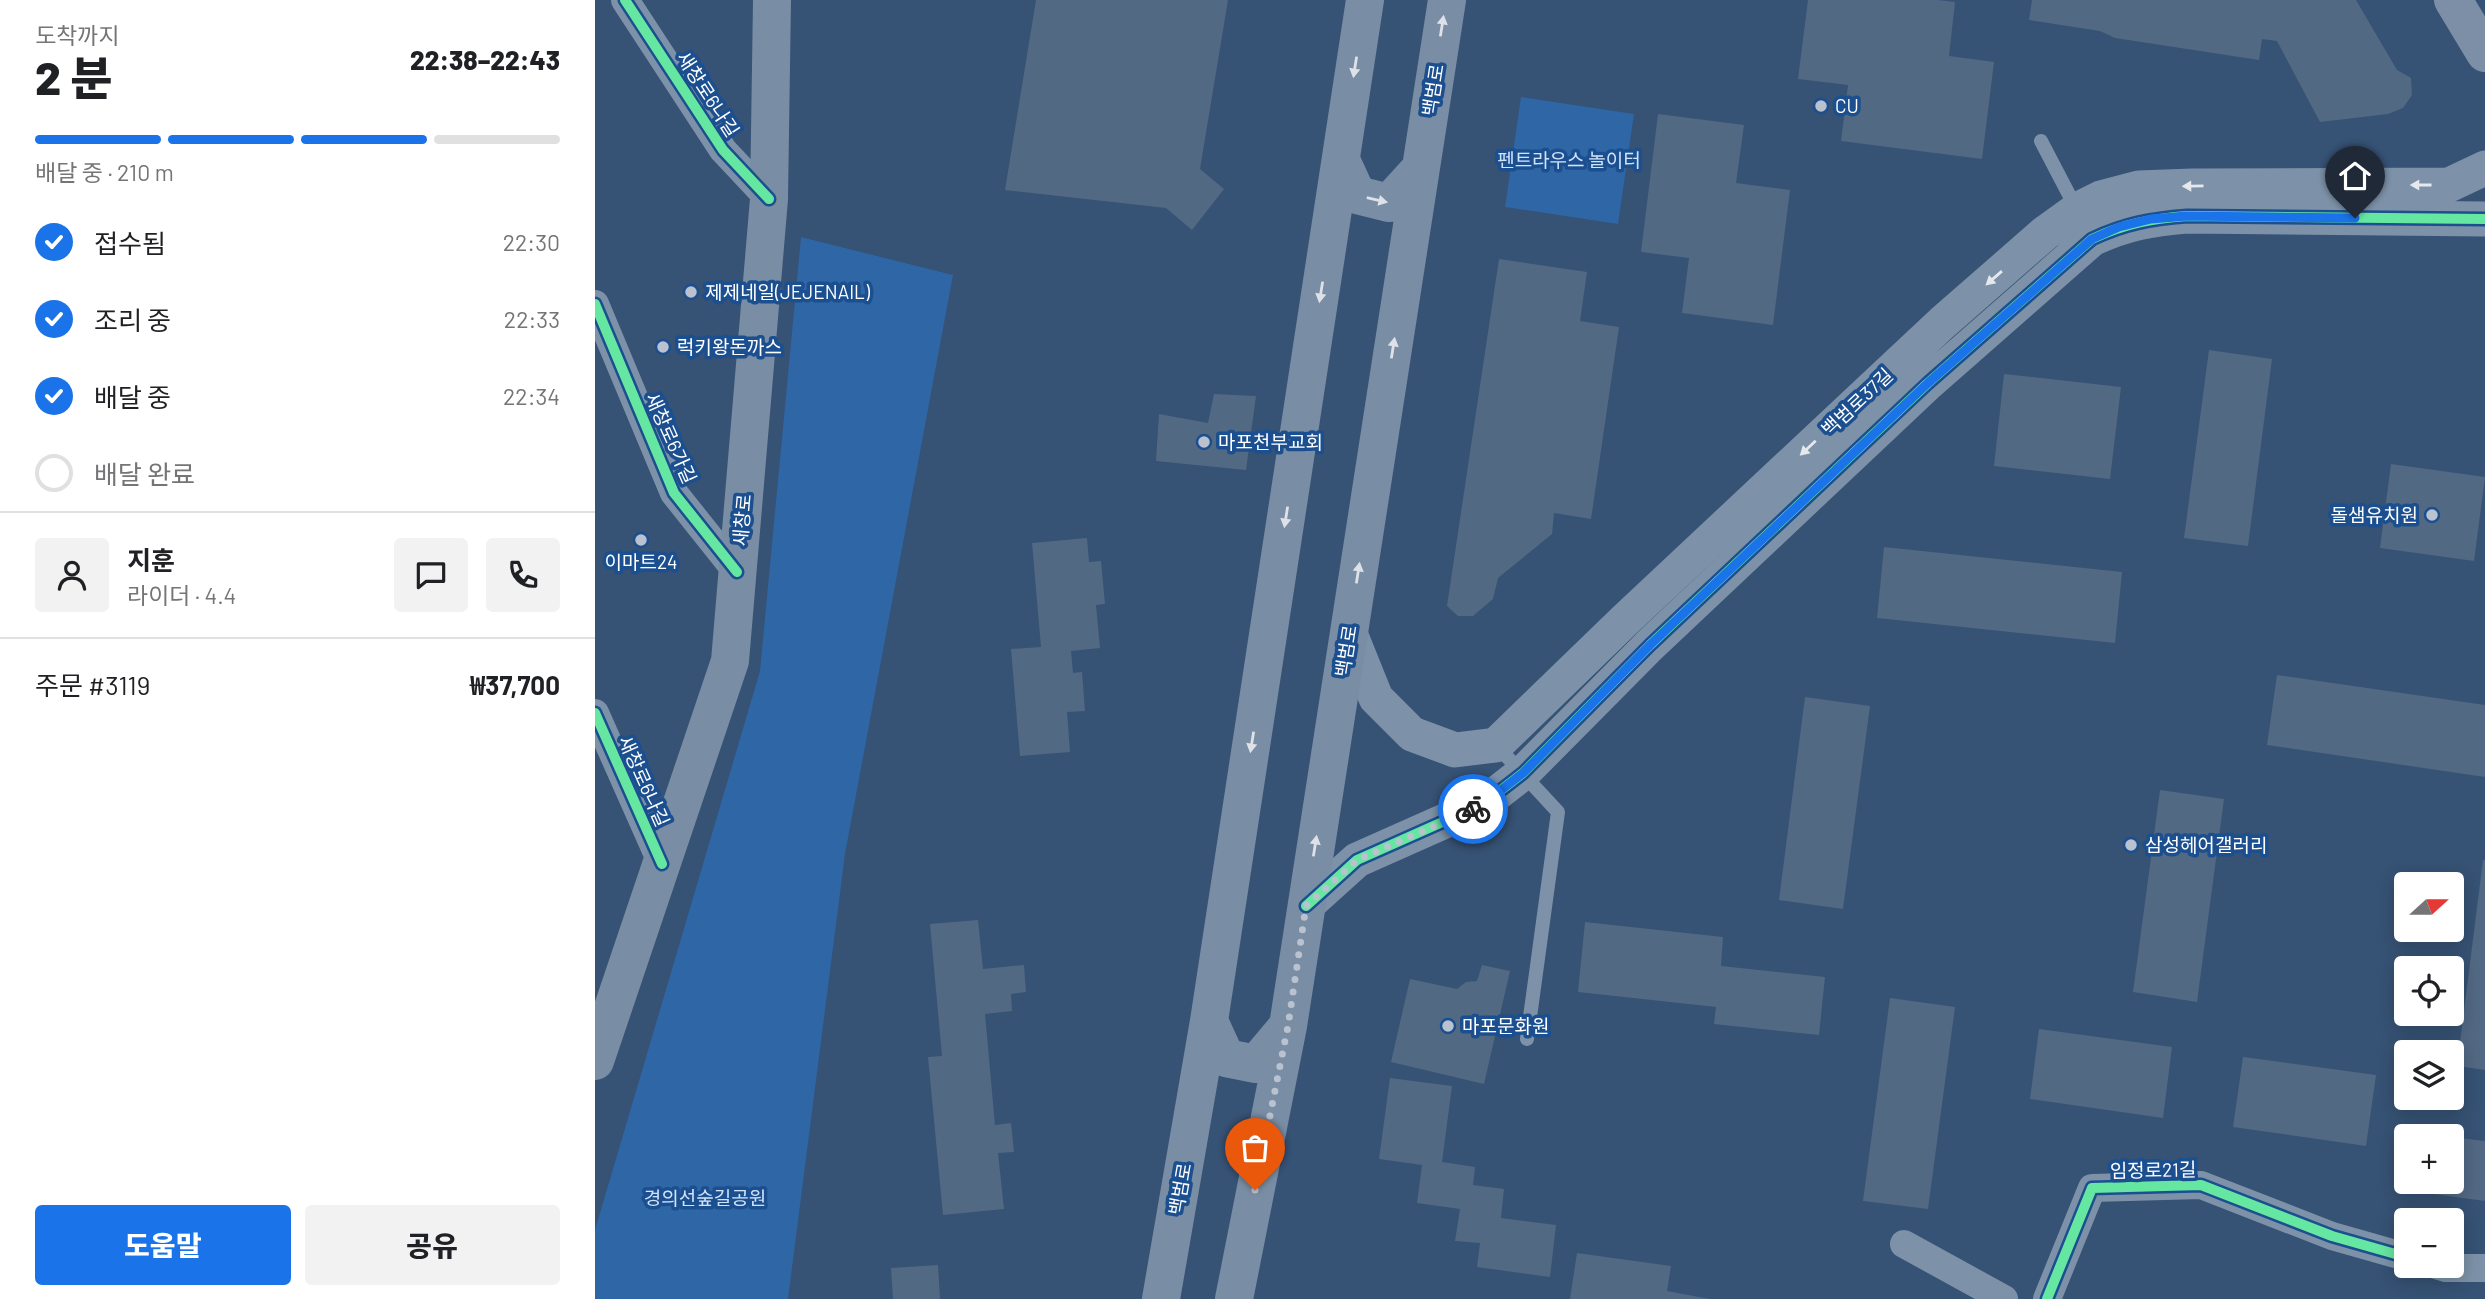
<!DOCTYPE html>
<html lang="ko">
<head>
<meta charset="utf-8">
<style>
	:root { --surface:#fff; --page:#f2f2f2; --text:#202124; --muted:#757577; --line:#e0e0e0; --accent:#1a73e8 }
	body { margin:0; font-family:Barlow,"Noto Sans KR",sans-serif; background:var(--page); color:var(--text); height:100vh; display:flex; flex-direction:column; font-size:26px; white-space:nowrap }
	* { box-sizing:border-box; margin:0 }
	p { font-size:23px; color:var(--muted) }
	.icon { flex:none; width:38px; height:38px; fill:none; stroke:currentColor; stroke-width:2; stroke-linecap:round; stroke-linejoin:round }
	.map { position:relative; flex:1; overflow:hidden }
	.side { display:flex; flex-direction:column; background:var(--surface); width:595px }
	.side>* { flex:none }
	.needle { width:46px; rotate:69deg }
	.controls { position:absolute; left:1799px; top:872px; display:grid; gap:14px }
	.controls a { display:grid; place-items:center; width:70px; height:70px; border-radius:7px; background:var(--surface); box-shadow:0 4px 18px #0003; font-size:35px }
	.pin { position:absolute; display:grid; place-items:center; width:60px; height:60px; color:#fff; margin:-72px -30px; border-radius:50% 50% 50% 0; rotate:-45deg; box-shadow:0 0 7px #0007 }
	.pin .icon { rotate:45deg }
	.courier { position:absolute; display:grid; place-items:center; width:70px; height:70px; margin:-35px; border:5px solid #1a73e8; border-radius:50%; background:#fff; color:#222; box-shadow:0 2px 9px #0007 }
	.summary em { font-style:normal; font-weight:800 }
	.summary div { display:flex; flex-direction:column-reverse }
	.summary { display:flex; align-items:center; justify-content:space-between; height:119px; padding:0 35px }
	h1 { font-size:46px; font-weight:800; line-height:52px }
	.bar { display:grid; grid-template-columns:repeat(4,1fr); gap:10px 7px; align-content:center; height:84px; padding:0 35px }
	.bar i { height:9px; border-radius:5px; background:var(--line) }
	.bar .selected { background:var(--accent) }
	.bar p { grid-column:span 4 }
	.line { display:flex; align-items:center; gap:18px; padding:0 35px; border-top:2px solid var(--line) }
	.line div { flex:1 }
	.round { display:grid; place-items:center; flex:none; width:74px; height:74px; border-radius:7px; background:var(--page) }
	ol { padding:0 35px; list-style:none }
	li { display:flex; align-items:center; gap:21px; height:77px }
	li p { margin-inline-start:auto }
	li .icon { padding:7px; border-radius:50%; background:var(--accent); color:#fff; stroke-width:4 }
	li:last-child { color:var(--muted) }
	li i { width:38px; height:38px; border:4px solid var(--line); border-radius:50% }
	.primary-button { display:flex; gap:14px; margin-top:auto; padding:14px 35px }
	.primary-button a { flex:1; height:80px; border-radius:7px; background:var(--accent); color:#fff; font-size:28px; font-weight:800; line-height:80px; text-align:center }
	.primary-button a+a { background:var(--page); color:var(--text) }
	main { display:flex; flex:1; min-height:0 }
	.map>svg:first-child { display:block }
	.green { fill:#2f66a5 }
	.building { fill:#526984 }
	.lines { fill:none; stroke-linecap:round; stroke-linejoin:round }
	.service { stroke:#7d92a8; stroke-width:14 }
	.minor { stroke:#7d92a8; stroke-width:28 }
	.tertiary { stroke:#7d92a8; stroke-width:35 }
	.secondary { stroke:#798da4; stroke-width:38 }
	.primary { stroke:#7d8ea7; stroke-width:38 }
	.cycleway-casing { stroke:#1b4f8f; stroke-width:15 }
	.cycleway { stroke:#66e7a1; stroke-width:10 }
	.oneway { fill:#dee2e8 }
	.oneway2 { fill:#e5e9ee }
	.done { stroke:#b9c2ce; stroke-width:7; stroke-dasharray:0 12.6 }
	.route { stroke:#1a73e8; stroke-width:9 }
	.poi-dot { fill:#b9c2ce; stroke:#1b4f8f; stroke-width:2.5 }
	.labels { text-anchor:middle; stroke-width:7; stroke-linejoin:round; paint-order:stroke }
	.street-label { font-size:19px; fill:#fff; stroke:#1b4f8f }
	.poi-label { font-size:19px; fill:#fff; stroke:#1b4f8f; text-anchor:start }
	.park-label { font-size:19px; fill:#cfe3fa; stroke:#1b4f8f }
</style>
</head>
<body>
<main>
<section class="side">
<div class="summary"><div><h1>2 분</h1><p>도착까지</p></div><em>22:38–22:43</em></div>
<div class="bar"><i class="selected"></i><i class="selected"></i><i class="selected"></i><i></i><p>배달 중 · 210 m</p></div>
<ol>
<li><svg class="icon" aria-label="check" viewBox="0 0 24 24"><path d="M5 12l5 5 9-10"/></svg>접수됨<p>22:30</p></li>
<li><svg class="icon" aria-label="check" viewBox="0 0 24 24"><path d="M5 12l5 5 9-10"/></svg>조리 중<p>22:33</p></li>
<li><svg class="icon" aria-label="check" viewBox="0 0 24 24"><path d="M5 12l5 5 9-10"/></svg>배달 중<p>22:34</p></li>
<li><i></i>배달 완료</li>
</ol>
<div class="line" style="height:126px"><a class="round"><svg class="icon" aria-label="person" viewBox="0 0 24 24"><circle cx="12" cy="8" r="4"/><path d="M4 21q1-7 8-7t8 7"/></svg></a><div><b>지훈</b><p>라이더 · 4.4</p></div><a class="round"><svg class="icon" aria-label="chat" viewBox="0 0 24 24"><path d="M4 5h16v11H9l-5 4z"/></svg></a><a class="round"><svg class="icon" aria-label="phone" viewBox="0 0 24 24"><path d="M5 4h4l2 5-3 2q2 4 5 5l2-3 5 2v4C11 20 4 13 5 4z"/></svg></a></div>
<div class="line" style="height:91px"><div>주문 #3119</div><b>₩37,700</b></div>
<div class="primary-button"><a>도움말</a><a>공유</a></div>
</section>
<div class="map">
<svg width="1890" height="1299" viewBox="0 0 1890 1299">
	<rect width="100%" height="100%" fill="#365274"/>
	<path class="green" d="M926,97l113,17 -16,110 -113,-17z
		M206,237l152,38 -108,579 -57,445h-193v-69l165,-559z"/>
	<path class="building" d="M441,0h192l-28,169 24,20 -32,41 -26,-22 -161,-18z
		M1213,0h130l17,2 -6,54 45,6 -12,97 -141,-18 7,-56 -50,-6z
		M1437,0h324l41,70 14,8 1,17 -9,13 -15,6 -68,8 -43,-81 -15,-2 -3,21 -144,-22 -15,-7 -71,-11z
		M1063,114l86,11 -8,58 54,7 -17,135 -91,-12 7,-55 -48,-6z
		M904,259l88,13 -7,49 39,6 -28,192 -37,-6 -2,21 -54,44 -5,21 -20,17h-15l-11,-10z
		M1614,350l63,9 -24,187 -64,-8z
		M1409,374l117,13 -11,92 -116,-13z
		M619,394l42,2 -10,74 -90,-9 3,-47 49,9z
		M1796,464l94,13 -11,84 -94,-13z
		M492,538l2,24 12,-1 4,43 -9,1 4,43 -29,3 2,22 9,-1 3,39 -18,1 3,40 -50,4 -9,-107 30,-2 -9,-104z
		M1289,547l238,25 -7,71 -238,-25z
		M1682,675l208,30v72l-218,-32z
		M1210,697l65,9 -27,203 -64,-9z
		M1565,790l64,9 -27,203 -64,-10z
		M1888,860h2v210l-28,-4z
		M383,920l5,49 41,-4 2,27 -15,2 1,17 -27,3 10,111 16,-2 3,29 -16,1 6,56 -61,6 -15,-158 14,-1 -12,-132z
		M990,922l138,15 -2,29 104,11 -6,58 -105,-11 2,-17 -138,-15z
		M887,965l28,6 -26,113 -93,-22 19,-83 47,10 9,-7 11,-1z
		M1295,998l65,9 -27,202 -65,-8z
		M1444,1029l133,18 -9,71 -133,-19z
		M1648,1057l133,18 -10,71 -133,-19z
		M795,1078l62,8 -10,76 33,5 -2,18 31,4 -3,29 55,7 -6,52 -73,-10 3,-24 -25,-2 5,-32 -43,-6 5,-38 -43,-6z
		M1857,1137l33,4v60l-67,-9 2,-11h32z
		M982,1253l94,13 -4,25 43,8h-140z
		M343,1265l2,34h-47l-2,-31z"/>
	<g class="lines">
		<path class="service" d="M1446,141l36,69
			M902,746l61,66 -31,227"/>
		<path class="minor" d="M30,0l98,150 46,49
			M0,304l79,189 63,79
			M0,713l67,151
			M1309,1244l100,55
			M1841,1265l10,3h39
			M1452,1299l45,-111 109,-3 131,51 74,21"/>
		<path class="tertiary" d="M754,631l27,67 36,36 43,16 41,-5 129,-125 317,-297 103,-90 32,-23 24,-12 38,-10 53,-2 257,-1 36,-17
			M711,906l51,-46 126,-56 40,-31 127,-128 278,-262 164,-144c34,-16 59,-20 95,-23l298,3"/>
		<path class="secondary" d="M746,160l16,35 32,8 32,-35
			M614,1021l17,37 30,6 31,-37
			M0,1061l135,-400 39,-462 3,-199
			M566,1299l48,-278 156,-1021
			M639,1299l54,-273 159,-1026"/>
		<path class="primary" d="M1858,0l32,53"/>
		<defs>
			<path id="cycleway" d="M30,0l98,150 46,49
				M0,304l79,189 63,79
				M0,713l67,151
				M711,906l51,-46 126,-56 40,-31 127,-128 278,-262 164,-144c34,-16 59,-20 95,-23l298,3
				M1452,1299l45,-111 109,-3 131,51 74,21"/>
		</defs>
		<use href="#cycleway" class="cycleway-casing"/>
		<use href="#cycleway" class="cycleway"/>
	</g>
	<defs><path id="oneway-solid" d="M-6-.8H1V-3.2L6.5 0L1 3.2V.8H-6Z" transform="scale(1.75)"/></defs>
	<g class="oneway">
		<use href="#oneway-solid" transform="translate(847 26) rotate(-81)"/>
		<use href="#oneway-solid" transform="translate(760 67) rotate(99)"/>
		<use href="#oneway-solid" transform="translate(782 200) rotate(13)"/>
		<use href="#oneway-solid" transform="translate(726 292) rotate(99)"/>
		<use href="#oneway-solid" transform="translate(798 348) rotate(-81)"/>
		<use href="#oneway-solid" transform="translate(691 517) rotate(99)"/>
		<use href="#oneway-solid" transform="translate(763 573) rotate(-81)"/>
		<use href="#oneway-solid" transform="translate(657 742) rotate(99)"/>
		<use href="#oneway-solid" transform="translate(720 846) rotate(-81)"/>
	</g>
	<g class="oneway2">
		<use href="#oneway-solid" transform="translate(1826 185) rotate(180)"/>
		<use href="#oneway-solid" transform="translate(1598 186) rotate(179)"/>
		<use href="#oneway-solid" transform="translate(1399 278) rotate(139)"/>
		<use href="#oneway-solid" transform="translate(1213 448) rotate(137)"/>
	</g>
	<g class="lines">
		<path class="done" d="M660,1190l33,-164 18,-120 51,-46 116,-51"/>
		<path class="route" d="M878,809l10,-5 40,-31 127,-128 278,-262 164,-144 27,-12 32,-8 36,-3 168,2"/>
	</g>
	<g class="poi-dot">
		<circle cx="1226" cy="106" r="7"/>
		<circle cx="96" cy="292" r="7"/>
		<circle cx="68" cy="347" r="7"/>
		<circle cx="609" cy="442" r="7"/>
		<circle cx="1837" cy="515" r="7"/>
		<circle cx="46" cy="540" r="7"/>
		<circle cx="1536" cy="845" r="7"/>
		<circle cx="853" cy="1026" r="7"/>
	</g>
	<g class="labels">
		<g class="street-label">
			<text transform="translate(838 90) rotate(-81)" y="7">백범로</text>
			<text transform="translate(113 94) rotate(57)" y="7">새창로6나길</text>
			<text transform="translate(1262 402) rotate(-43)" y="7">백범로37길</text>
			<text transform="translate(76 438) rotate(66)" y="7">새창로6가길</text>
			<text transform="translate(147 520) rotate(-85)" y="7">새창로</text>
			<text transform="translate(751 651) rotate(-81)" y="7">백범로</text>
			<text transform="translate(49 781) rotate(66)" y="7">새창로6나길</text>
			<text transform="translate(1558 1170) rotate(-1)" y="7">임정로21길</text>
			<text transform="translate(585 1189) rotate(-80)" y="7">백범로</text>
		</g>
		<g class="poi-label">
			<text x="1240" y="113">CU</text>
			<text x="110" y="299">제제네일(JEJENAIL)</text>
			<text x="82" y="354">럭키왕돈까스</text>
			<text x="623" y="449">마포천부교회</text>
			<text x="1823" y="522" text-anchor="end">돌샘유치원</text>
			<text x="46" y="569" text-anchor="middle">이마트24</text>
			<text x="1550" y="852">삼성헤어갤러리</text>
			<text x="867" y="1033">마포문화원</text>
		</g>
		<g class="park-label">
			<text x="974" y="167">펜트라우스 놀이터</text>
			<text x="110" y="1205">경의선숲길공원</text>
		</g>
	</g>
</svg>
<div class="controls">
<a><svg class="needle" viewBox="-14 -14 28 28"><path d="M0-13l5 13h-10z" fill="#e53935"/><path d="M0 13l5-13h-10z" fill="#757577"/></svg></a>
<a><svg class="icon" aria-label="locate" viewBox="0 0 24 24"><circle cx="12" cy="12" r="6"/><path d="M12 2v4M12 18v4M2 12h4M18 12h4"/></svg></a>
<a><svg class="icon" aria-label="layers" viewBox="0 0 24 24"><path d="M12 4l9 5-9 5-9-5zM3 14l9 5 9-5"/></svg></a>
<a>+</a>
<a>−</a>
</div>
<div class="pin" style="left:660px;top:1190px;background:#ea580c"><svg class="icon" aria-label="bag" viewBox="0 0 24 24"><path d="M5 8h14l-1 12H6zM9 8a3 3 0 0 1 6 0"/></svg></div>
<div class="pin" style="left:1760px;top:218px;background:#1f2937"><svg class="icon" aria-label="home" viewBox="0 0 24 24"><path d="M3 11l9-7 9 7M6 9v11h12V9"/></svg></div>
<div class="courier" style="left:878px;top:809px"><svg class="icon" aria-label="bike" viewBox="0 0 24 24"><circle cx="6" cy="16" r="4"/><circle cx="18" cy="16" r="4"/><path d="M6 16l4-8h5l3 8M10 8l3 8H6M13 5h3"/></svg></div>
</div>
</main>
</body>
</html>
